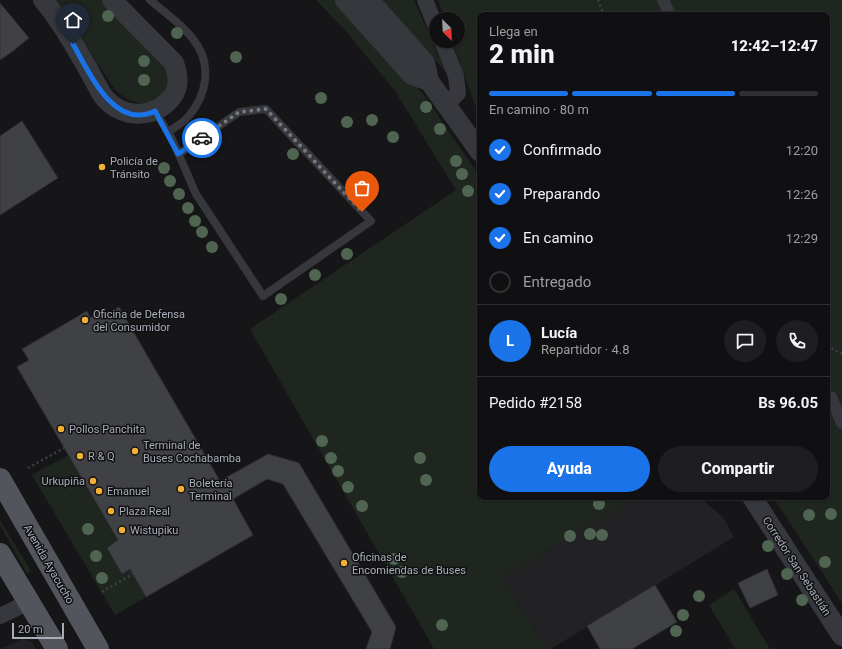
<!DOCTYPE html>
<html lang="es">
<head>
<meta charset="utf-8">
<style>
	:root { --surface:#101012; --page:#1e1e20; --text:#f1f3f6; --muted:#9c9d9f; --line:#303032; --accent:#1a73e8 }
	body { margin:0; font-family:Roboto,sans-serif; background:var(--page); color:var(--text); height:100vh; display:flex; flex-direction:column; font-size:15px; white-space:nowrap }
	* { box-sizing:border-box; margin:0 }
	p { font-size:13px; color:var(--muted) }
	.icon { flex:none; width:22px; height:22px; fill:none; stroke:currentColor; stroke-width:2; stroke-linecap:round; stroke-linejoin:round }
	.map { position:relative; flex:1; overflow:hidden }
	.details { position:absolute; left:477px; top:12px; width:353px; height:488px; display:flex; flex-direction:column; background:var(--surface); border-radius:8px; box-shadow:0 1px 3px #0004,0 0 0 1px var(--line) }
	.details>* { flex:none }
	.needle { width:26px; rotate:156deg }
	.fabs { position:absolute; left:429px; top:12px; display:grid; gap:8px }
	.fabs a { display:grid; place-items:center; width:36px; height:36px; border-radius:50%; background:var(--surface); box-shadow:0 1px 3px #0004,0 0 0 1px var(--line); font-size:20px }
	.scale { position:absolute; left:12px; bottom:10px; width:52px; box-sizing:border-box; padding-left:4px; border:2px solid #a8adb8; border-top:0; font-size:11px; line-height:14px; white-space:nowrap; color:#a8adb8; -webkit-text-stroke:3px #111113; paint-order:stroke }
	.pin { position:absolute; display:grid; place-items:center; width:34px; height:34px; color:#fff; margin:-41px -17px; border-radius:50% 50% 50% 0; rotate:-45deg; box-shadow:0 0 4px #0007 }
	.pin .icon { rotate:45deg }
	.courier { position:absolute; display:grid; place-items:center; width:40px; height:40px; margin:-20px; border:3px solid #1a73e8; border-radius:50%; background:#fff; color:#222; box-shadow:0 1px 5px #0007 }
	.overview em { font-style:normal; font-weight:800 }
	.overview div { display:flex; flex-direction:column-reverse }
	.overview { display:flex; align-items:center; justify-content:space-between; height:68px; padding:0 12px }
	h1 { font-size:26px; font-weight:800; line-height:30px }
	.bar { display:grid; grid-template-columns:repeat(4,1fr); gap:6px 4px; align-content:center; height:48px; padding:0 12px }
	.bar i { height:5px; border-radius:3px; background:var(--line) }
	.bar .selected { background:var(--accent) }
	.bar p { grid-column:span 4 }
	.line { display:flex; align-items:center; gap:10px; padding:0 12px; border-top:1px solid var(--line) }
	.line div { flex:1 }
	.round { display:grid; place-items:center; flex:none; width:42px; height:42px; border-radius:21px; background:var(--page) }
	ol { padding:0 12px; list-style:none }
	li { display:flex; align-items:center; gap:12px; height:44px }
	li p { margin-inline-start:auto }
	li .icon { padding:4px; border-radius:50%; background:var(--accent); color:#fff; stroke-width:4 }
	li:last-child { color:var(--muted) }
	li i { width:22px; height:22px; border:2px solid var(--line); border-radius:50% }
	.cta { display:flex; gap:8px; margin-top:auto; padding:8px 12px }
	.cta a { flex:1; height:46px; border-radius:24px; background:var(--accent); color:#fff; font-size:16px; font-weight:800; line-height:46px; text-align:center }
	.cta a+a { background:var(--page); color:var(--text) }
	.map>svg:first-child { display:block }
	.built { fill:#222225 }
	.green { fill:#1e261f }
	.building { fill:#404145; stroke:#303034 }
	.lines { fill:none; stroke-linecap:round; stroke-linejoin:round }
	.path { stroke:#3d3f44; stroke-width:2.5; stroke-dasharray:2 3; stroke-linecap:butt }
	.service { stroke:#37383d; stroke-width:8 }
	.pedestrian { stroke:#37383d; stroke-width:12 }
	.minor { stroke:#37383d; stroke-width:16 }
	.tertiary { stroke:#37383d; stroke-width:20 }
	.primary { stroke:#53555c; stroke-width:22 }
	.tree { fill:#506452 }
	.done { stroke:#757880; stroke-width:4; stroke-dasharray:0 7.2 }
	.route { stroke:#1a73e8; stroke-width:5 }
	.poi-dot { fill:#f2b134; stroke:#111113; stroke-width:1.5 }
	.labels { text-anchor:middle; stroke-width:3; stroke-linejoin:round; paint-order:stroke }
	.poi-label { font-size:11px; fill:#a8adb8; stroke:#111113; text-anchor:start }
	.street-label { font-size:11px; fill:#a8adb8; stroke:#111113 }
</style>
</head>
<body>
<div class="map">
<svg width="842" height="649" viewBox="0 0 842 649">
	<rect width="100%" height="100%" fill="#161618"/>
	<path class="built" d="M637,497h62l24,20 11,20 -183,112h-4l-45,-71z
		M22,639l10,3 4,7h-36z"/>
	<path class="green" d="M52,0h49c14,14 28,27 42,41 6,5 13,11 18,17 11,15 9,35 -9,43 -13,6 -26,-2 -36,-10l-50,-74z
		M316,0h21l87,95 56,82v320h157l-135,81 45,71h-113l-184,-320 206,-139 -61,-99 -50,-61z
		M380,0h34l32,72z
		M438,0h404v603l-69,-106h54v-482h-347v104l-28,-78h6v-22h-13z
		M68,455l50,85 -11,8 15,26 8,-5 16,28 -31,18 -83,-140z
		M0,520l31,51 -4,3 -27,-49z
		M734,589l36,60h-35l-26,-44z"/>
	<path class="building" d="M0,3l29,35 -16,13 -13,9z
		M22,121l36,57 -58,37v-79z
		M119,307l101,174 48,-27 31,9 97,164 -6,22h-24l6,-17 -89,-148 -16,-5 -34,20 20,36 -107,62 -16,-28 -8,5 -15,-26 11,-8 -101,-173 12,-7 -7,-11 65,-38 3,7 10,-6 2,5z
		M767,569l11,26 -28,13 -12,-25z
		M655,585l22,37 -45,27h-32l-13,-23z"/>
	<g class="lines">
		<path class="path" d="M598,0l6,15
			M827,346l15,8
			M28,468l36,-20
			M102,592l31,-18"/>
		<path class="service" d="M150,0c14,12 32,24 43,39 20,25 14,56 -5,78 -5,6 -14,11 -20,15
			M155,111l17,28 24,55 67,102 108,-75 -105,-112 -27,3 -60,42"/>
		<path class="pedestrian" d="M663,0l7,15
			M831,397l11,26"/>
		<path class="minor" d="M425,0l11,27
			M442,41l14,35 2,17 -12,12
			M0,616l29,-14"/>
		<path class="tertiary" d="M43,0c18,21 31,45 45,69 5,9 10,19 15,27 18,23 51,24 69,1 8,-11 6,-22 2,-34l-62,-63
			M345,0l67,75 17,6
			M369,0l56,63 4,18 51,71
			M752,497l90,139"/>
		<path class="primary" d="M0,479l98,170
			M0,554l57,95"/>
	</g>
	<g class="tree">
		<circle cx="108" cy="16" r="6"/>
		<circle cx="177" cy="33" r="6"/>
		<circle cx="236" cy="57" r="6"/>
		<circle cx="144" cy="61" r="6"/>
		<circle cx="144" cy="80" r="6"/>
		<circle cx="321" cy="98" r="6"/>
		<circle cx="426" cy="107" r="6"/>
		<circle cx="372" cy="120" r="6"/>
		<circle cx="347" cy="122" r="6"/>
		<circle cx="440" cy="129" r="6"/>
		<circle cx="393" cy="137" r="6"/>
		<circle cx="293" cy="154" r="6"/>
		<circle cx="456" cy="161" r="6"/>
		<circle cx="164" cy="168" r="6"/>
		<circle cx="462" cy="174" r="6"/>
		<circle cx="170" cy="181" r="6"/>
		<circle cx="468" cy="191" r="6"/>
		<circle cx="179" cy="194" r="6"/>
		<circle cx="188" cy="208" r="6"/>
		<circle cx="195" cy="221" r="6"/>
		<circle cx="202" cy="232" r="6"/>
		<circle cx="212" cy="247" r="6"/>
		<circle cx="347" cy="254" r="6"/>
		<circle cx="315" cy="275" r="6"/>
		<circle cx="281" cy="299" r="6"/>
		<circle cx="322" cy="441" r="6"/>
		<circle cx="331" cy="458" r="6"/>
		<circle cx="420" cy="458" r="6"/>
		<circle cx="338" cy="471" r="6"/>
		<circle cx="426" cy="480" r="6"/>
		<circle cx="348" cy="487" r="6"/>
		<circle cx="599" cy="504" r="6"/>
		<circle cx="362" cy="506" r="6"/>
		<circle cx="831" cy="514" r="6"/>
		<circle cx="809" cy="515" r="6"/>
		<circle cx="88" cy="529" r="6"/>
		<circle cx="590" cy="534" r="6"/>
		<circle cx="602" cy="535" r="6"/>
		<circle cx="570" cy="536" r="6"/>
		<circle cx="768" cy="546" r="6"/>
		<circle cx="96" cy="556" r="6"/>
		<circle cx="394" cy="559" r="6"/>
		<circle cx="825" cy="562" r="6"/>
		<circle cx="402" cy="572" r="6"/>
		<circle cx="787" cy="574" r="6"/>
		<circle cx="102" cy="578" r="6"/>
		<circle cx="699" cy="596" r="6"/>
		<circle cx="802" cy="600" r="6"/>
		<circle cx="683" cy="615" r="6"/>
		<circle cx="442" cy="625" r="6"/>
		<circle cx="676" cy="631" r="6"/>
	</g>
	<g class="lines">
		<path class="done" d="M202,138l37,-26 27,-3 96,103"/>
		<path class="route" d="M73,44c16,28 41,87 82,67l23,43 24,-16"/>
	</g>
	<g class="poi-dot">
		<circle cx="102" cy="167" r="4"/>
		<circle cx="85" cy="320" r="4"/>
		<circle cx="61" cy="429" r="4"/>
		<circle cx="135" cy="451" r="4"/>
		<circle cx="80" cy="456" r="4"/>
		<circle cx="93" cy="481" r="4"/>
		<circle cx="181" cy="489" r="4"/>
		<circle cx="99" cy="491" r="4"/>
		<circle cx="111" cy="511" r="4"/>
		<circle cx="122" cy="530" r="4"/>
		<circle cx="344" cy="563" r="4"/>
	</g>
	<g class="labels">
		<g class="poi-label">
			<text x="110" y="165">Policía de<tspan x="110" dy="13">Tránsito</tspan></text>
			<text x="93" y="318">Oficina de Defensa<tspan x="93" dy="13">del Consumidor</tspan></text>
			<text x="69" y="433">Pollos Panchita</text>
			<text x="143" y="449">Terminal de<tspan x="143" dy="13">Buses Cochabamba</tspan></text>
			<text x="88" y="460">R &amp; Q</text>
			<text x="85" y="485" text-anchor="end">Urkupiña</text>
			<text x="189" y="487">Boletería<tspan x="189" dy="13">Terminal</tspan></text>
			<text x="107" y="495">Emanuel</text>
			<text x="119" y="515">Plaza Real</text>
			<text x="130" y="534">Wistupiku</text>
			<text x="352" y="561">Oficinas de<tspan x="352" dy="13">Encomiendas de Buses</tspan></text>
		</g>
		<g class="street-label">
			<text transform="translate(49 564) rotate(60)" y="4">Avenida Ayacucho</text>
			<text transform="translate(797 566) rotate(57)" y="4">Corredor San Sebastián</text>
		</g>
	</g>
</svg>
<div class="fabs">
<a><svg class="needle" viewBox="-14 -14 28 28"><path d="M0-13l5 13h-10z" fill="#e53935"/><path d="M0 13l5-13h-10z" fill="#9c9d9f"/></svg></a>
</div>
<div class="scale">20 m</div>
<div class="pin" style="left:362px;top:212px;background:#ea580c"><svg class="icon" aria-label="bag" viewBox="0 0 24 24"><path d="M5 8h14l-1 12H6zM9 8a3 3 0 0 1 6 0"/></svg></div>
<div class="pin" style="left:73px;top:44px;background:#1f2937"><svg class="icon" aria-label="home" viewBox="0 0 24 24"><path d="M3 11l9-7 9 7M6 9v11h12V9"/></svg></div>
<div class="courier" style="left:202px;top:138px"><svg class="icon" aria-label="car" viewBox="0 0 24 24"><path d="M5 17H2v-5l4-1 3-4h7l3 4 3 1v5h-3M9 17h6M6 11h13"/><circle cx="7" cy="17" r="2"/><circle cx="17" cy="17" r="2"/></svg></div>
<section class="details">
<div class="overview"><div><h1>2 min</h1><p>Llega en</p></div><em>12:42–12:47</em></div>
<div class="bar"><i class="selected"></i><i class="selected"></i><i class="selected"></i><i></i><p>En camino · 80 m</p></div>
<ol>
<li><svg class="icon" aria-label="check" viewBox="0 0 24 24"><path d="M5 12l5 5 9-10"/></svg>Confirmado<p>12:20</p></li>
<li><svg class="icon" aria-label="check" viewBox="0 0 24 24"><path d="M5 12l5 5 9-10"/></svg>Preparando<p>12:26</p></li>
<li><svg class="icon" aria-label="check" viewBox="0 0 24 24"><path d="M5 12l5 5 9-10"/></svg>En camino<p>12:29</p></li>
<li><i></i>Entregado</li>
</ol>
<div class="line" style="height:72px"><b class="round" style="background:var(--accent);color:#fff">L</b><div><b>Lucía</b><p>Repartidor · 4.8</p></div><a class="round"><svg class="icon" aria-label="chat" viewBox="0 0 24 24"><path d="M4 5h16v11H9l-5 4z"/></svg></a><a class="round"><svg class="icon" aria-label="phone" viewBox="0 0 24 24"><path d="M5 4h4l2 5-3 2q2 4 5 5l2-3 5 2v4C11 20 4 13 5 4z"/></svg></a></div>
<div class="line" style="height:52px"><div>Pedido #2158</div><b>Bs 96.05</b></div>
<div class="cta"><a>Ayuda</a><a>Compartir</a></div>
</section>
</div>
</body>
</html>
